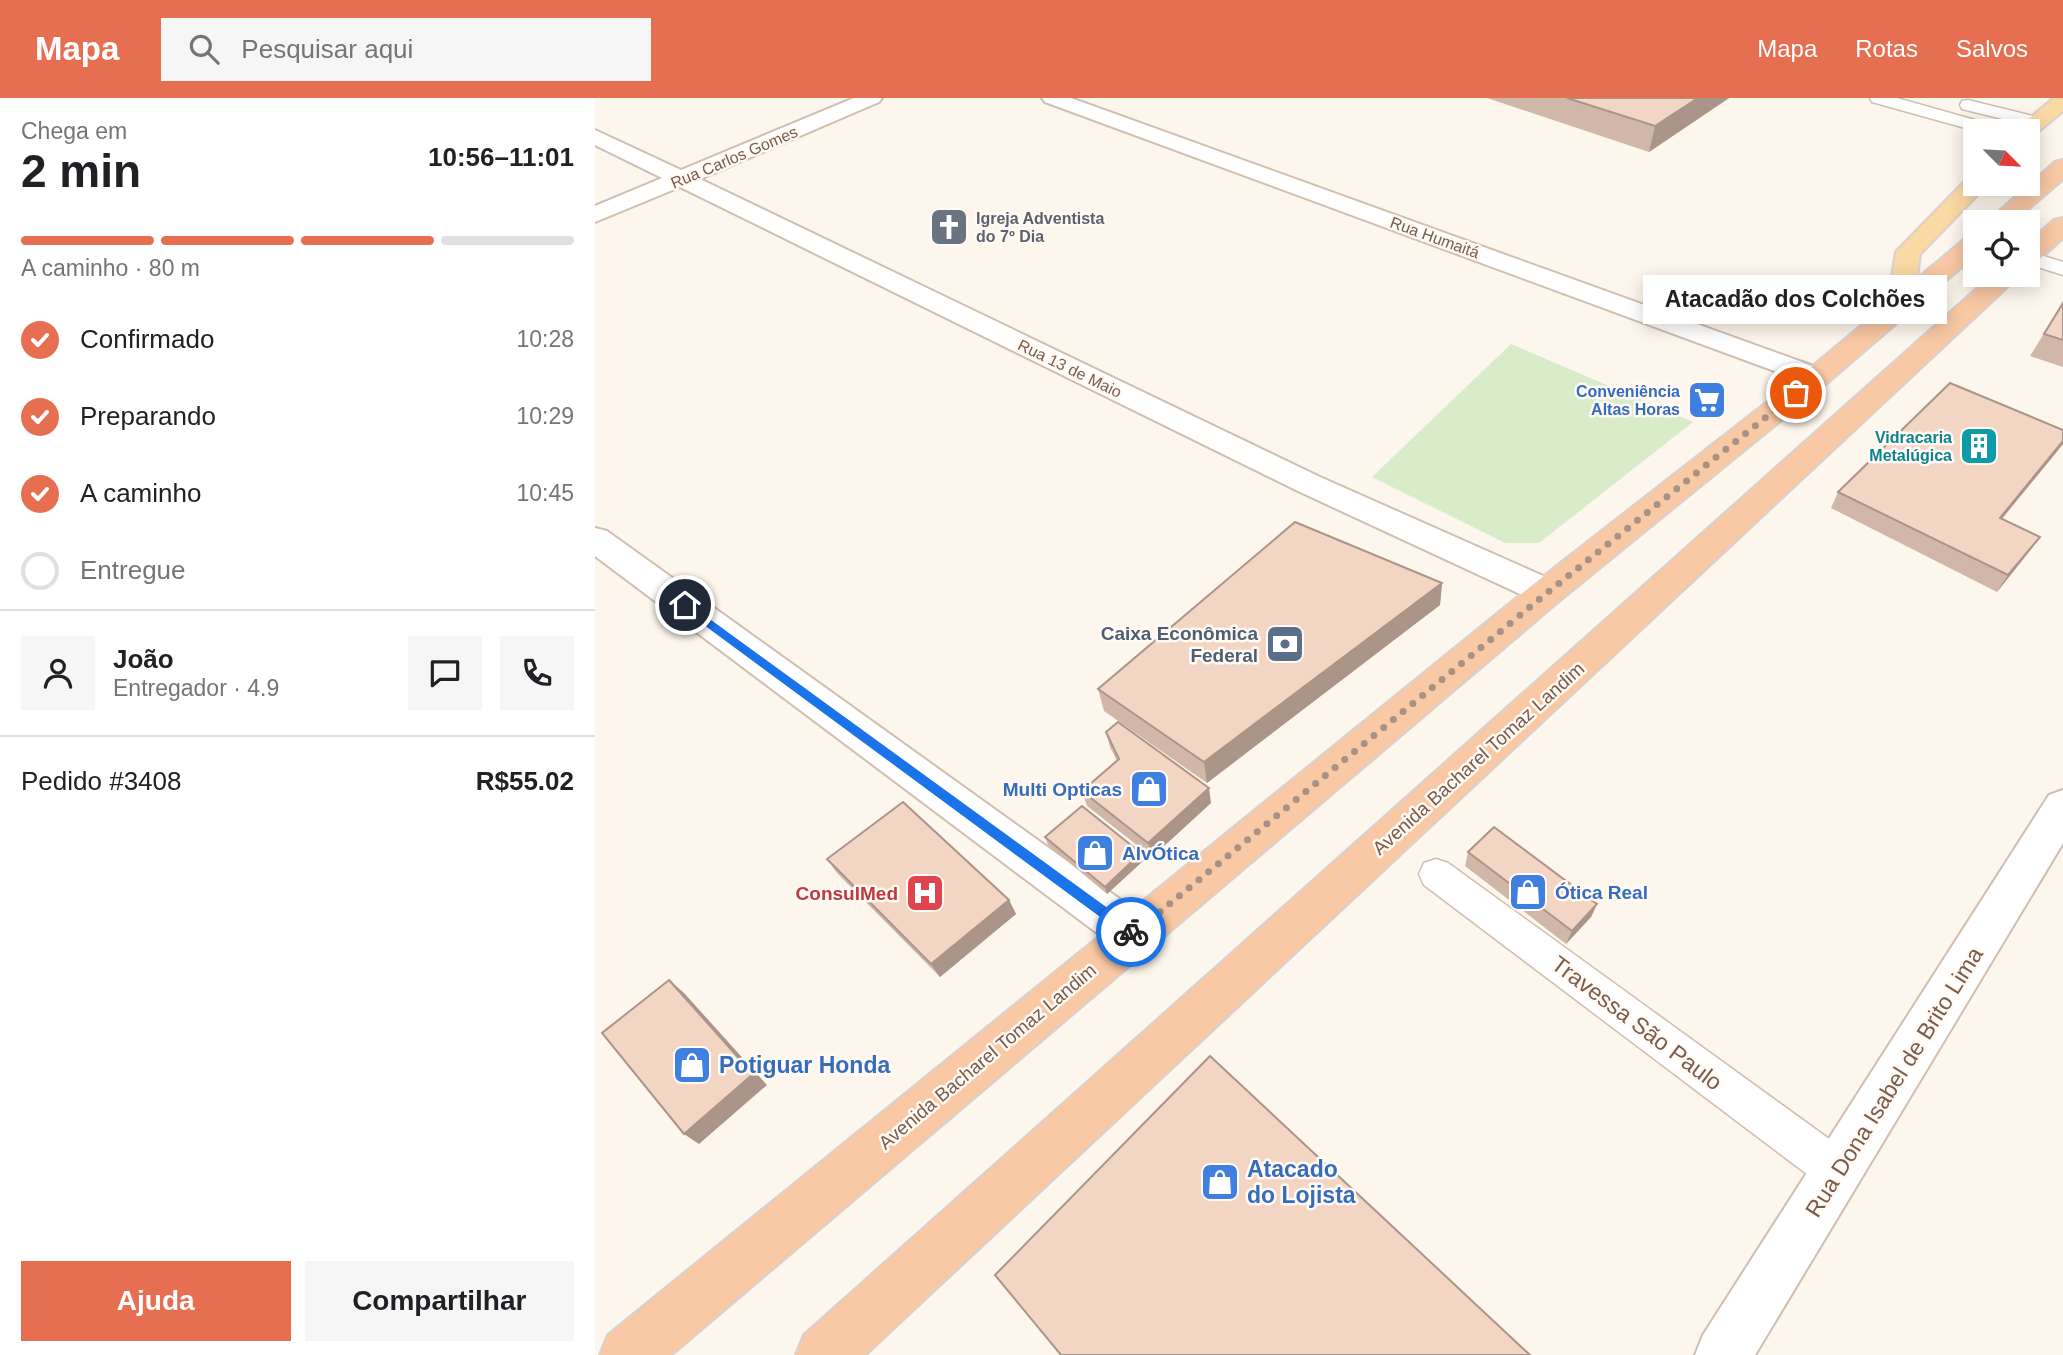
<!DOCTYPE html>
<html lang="pt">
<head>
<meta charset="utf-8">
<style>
	:root { --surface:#fff; --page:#f6f6f6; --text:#202124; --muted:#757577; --line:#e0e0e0; --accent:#e76f51 }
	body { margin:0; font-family:Helvetica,sans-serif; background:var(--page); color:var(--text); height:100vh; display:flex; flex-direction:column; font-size:26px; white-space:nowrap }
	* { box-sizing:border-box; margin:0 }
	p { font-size:23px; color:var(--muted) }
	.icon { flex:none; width:38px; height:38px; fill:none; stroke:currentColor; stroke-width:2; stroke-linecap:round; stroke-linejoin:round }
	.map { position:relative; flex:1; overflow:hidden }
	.drawer { display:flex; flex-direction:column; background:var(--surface); width:595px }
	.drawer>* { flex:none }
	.needle { width:46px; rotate:114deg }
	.fabs { position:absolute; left:1368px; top:21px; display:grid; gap:14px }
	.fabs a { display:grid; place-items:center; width:77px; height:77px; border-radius:0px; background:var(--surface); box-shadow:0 4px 18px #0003; font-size:35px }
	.pin { position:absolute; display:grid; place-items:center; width:60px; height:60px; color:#fff; margin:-30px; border:4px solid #fff; border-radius:50%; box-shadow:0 2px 7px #0007 }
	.courier { position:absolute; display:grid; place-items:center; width:70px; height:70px; margin:-35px; border:5px solid #1a73e8; border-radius:50%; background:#fff; color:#222; box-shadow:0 2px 9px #0007 }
	.bubble { position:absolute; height:49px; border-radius:0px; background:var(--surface); box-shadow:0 4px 18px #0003; font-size:23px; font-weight:700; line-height:49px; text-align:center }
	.head em { font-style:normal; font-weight:700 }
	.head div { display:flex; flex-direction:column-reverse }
	.head { display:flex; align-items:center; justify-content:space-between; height:119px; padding:0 21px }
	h1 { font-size:46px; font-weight:700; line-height:52px }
	.bar { display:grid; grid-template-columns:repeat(4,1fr); gap:10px 7px; align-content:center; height:84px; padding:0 21px }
	.bar i { height:9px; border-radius:5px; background:var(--line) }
	.bar .current { background:var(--accent) }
	.bar p { grid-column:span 4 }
	.line { display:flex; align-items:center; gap:18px; padding:0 21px; border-top:2px solid var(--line) }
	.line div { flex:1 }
	.round { display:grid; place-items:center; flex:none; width:74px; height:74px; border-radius:0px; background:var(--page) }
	ol { padding:0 21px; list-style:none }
	li { display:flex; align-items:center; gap:21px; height:77px }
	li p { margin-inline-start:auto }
	li .icon { padding:7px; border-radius:50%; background:var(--accent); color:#fff; stroke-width:4 }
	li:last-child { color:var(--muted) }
	li i { width:38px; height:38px; border:4px solid var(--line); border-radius:50% }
	.button { display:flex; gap:14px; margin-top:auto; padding:14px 21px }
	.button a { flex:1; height:80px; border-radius:0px; background:var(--accent); color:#fff; font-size:28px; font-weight:700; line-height:80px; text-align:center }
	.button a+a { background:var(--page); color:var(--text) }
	header { display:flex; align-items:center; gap:42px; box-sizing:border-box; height:98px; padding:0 35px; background:var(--accent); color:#fff }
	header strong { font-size:33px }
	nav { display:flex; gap:38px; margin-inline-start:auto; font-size:24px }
	.search { width:490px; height:63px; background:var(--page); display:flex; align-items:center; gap:18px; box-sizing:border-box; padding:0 24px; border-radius:0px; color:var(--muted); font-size:26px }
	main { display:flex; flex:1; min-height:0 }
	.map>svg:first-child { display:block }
	.green { fill:#d8ecc9 }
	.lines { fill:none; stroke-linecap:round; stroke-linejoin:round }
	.service-casing { stroke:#d1beb0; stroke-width:3 }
	.minor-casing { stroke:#d1beb0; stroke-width:4 }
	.primary-casing { stroke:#dad1cd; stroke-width:4 }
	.trunk-casing { stroke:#dad1cd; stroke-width:4 }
	.service { fill:#fff; fill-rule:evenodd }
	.minor { fill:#fff; fill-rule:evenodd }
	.primary { fill:#fbd9a5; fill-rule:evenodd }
	.trunk { fill:#f9c8a4; fill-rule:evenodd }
	.wall { fill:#d1b7a8 }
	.shaded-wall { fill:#aa9588 }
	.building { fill:#f3d5c3; stroke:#aa9588; stroke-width:2 }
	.route { fill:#1a73e8 }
	.done { stroke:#a89285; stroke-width:7; stroke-dasharray:0 12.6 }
	.labels { text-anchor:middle; stroke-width:5; stroke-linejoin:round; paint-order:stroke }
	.far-street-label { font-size:16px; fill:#7a5c4d; stroke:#fffaf3 }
	.far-worship-label { font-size:16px; font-weight:bold; fill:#5b616d; stroke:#fffaf3; text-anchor:start }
	.far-shop-label { font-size:16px; font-weight:bold; fill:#366cbe; stroke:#fffaf3; text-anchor:end }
	.far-culture-label { font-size:16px; font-weight:bold; fill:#0d838f; stroke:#fffaf3; text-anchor:end }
	.service-label { font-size:19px; font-weight:bold; fill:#4e5e75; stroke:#fffaf3; text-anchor:end }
	.street-label { font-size:19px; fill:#7a5c4d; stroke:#fffaf3 }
	.shop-label { font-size:19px; font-weight:bold; fill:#366cbe; stroke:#fffaf3; text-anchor:start }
	.health-label { font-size:19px; font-weight:bold; fill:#be3a42; stroke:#fffaf3; text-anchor:end }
	.near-street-label { font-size:23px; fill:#7a5c4d; stroke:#fffaf3 }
	.near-shop-label { font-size:23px; font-weight:bold; fill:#366cbe; stroke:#fffaf3; text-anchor:start }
</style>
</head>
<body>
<header>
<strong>Mapa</strong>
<div class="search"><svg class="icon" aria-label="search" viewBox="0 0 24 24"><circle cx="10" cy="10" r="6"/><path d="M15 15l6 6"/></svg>Pesquisar aqui</div>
<nav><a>Mapa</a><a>Rotas</a><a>Salvos</a></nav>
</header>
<main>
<section class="drawer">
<div class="head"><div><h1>2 min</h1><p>Chega em</p></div><em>10:56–11:01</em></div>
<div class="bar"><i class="current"></i><i class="current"></i><i class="current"></i><i></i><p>A caminho · 80 m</p></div>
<ol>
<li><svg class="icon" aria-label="check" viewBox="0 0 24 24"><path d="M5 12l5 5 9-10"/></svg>Confirmado<p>10:28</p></li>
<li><svg class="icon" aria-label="check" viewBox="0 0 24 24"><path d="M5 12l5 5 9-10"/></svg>Preparando<p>10:29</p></li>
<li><svg class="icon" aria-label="check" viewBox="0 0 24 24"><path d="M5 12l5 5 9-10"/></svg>A caminho<p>10:45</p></li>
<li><i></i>Entregue</li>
</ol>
<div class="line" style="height:126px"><a class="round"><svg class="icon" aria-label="person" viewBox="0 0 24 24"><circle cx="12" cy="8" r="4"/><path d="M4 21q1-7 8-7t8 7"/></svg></a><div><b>João</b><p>Entregador · 4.9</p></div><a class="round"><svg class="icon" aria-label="chat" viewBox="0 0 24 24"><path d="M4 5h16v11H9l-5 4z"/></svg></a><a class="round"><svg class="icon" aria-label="phone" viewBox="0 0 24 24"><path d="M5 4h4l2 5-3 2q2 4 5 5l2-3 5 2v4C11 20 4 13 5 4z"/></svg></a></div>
<div class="line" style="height:91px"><div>Pedido #3408</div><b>R$55.02</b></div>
<div class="button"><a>Ajuda</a><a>Compartilhar</a></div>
</section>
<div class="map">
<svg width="1468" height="1257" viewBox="0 0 1468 1257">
	<rect width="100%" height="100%" fill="#fdf6ec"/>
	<path class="green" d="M916,246l182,78 -154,121h-34l-133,-66z"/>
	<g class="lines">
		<defs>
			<path id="service" d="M1275,0h27l103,29 3,4h-27l-104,-29z
				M1373,2l73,18 3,4 -9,5 -73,-18 -2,-4 2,-4z
				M1433,153l35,11v13l-35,-11z
				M841,761l12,4 406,294 6,15 -6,15 -15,6 -15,-6 -400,-302 -5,-11 5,-11z"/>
			<path id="minor" d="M259,0h28l-3,4 -179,77 620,298 239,106 5,9 -5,9 -12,3 -12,-3 -237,-110 -618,-304 -85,35v-16l67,-28 -67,-33v-15l86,40z
				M447,0h29l756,273 4,6 -4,6 -10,3 -10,-3 -762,-281z
				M0,430l12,3 542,389 6,14 -6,14 -16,6 -16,-6 -522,-392z
				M1468,692v53l-308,512h-60l8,-20 346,-540z"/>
			<path id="primary" d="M1459,0h9v13l-30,25 -5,1v-6h-14z
				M1381,78v8h11l-3,4 -64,66 -7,53 -4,6 -9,2 -9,-2 -4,-6 9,-55 72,-74z"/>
			<path id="trunk" d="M1468,62v19l-50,43h-26l68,-60z
				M1468,120v20l-26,23 -9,2v-20l26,-23z
				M1381,137v20l-149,128 -268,218 -888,754h-71l8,-20 927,-752 272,-212 160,-134z
				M1397,177h28l-1155,1080h-69l8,-20z"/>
		</defs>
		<use href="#service" class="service-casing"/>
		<use href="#minor" class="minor-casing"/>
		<use href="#primary" class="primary-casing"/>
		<use href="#trunk" class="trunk-casing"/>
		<use href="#service" class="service"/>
		<use href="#minor" class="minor"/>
		<use href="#primary" class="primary"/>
		<use href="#trunk" class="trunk"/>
	</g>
	<path class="wall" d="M892,0h242l-80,54z
		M1468,205v64l-33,-11z
		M1464,351l-57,70 38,18 -12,16 -31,39 -166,-84 7,-16z
		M847,485l-2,22 -233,178 -103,-72 -6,-22z
		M511,634l105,71 -59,54 -65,-51 -5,-15 35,-30 -7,-14z
		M450,739l98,24 -36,33 -59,-49z
		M873,754l129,52 -6,13 -25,27 -101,-78z
		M232,761l182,41 7,14 -76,63 -103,-104z"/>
	<path class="shaded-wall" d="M1103,0h31l-80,54 6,-26z
		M1468,343v3l-4,5 -70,85 11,-16z
		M1445,439l-12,16 -31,39 11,-17z
		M847,485l-2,22 -233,178 -3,-21z
		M614,690l2,15 -59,54 -4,-14z
		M546,755l2,8 -36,33 -2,-7z
		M414,802l7,14 -76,63 -9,-13z
		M1002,806l-6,13 -25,27 6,-13z
		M74,882l15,13 83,92 -68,59 -15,-10z"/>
	<path class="building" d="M972,0h131l-43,28z
		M1468,205v37l-19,-6z
		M1355,285l113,47v11l-63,77 40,19 -32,38 -170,-83z
		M700,424l147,61 -238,179 -106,-73z
		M523,624l91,66 -61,55 -66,-52 37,-32 -13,-27z
		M308,704l106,98 -78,64 -104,-105z
		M487,708l59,47 -36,34 -60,-50z
		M899,729l103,77 -25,27 -104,-79z
		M74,882l84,94 -69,60 -82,-101z
		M615,958l320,299h-469l-66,-80z"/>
	<path class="route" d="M90,503l450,327v8h-9l-445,-328 -1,-3z"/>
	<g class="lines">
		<path class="done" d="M536,834l2,2 414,-341 249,-200"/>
	</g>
	<defs>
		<symbol id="church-square" viewBox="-11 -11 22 22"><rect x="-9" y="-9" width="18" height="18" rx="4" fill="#6b7280" stroke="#fffaf3"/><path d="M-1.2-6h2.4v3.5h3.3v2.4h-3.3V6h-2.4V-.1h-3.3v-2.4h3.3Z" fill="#fff"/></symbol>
		<symbol id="supermarket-square" viewBox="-11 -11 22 22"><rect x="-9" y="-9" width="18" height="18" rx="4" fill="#3f7fe0" stroke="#fffaf3"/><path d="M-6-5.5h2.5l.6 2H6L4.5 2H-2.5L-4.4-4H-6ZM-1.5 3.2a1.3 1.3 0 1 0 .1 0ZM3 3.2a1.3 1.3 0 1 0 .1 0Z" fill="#fff"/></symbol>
		<symbol id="building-square" viewBox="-11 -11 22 22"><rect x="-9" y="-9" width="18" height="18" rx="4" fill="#0f9aa8" stroke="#fffaf3"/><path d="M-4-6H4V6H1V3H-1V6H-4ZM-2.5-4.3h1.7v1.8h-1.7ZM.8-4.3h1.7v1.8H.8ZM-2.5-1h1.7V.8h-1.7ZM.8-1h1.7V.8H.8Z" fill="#fff"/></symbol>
		<symbol id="bank-square" viewBox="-11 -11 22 22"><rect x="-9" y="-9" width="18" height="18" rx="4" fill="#5c6f8a" stroke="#fffaf3"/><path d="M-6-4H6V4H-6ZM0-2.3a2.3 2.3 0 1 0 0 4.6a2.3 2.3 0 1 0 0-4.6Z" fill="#fff"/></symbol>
		<symbol id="shop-square" viewBox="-11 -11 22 22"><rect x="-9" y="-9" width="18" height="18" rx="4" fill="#3f7fe0" stroke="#fffaf3"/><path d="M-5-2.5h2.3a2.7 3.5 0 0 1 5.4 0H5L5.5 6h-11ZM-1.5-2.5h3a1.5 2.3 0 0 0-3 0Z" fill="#fff"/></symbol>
		<symbol id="hospital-square" viewBox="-11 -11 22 22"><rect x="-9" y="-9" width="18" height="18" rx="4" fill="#e0444e" stroke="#fffaf3"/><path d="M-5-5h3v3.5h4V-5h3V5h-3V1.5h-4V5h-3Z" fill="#fff"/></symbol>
	</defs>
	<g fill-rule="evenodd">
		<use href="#church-square" x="332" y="107" width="44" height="44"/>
		<use href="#supermarket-square" x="1090" y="280" width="44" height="44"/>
		<use href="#building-square" x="1362" y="326" width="44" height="44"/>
		<use href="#bank-square" x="668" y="524" width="44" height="44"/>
		<use href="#shop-square" x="532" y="669" width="44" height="44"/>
		<use href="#shop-square" x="478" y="733" width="44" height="44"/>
		<use href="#shop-square" x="911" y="772" width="44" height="44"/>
		<use href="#hospital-square" x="308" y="773" width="44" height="44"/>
		<use href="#shop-square" x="75" y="945" width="44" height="44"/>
		<use href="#shop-square" x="603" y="1062" width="44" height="44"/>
	</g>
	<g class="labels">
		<g class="far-street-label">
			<text transform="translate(139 59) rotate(-23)" y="6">Rua Carlos Gomes</text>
			<text transform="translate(840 139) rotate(20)" y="6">Rua Humaitá</text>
			<text transform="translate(475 270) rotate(26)" y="6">Rua 13 de Maio</text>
		</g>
		<g class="far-worship-label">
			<text x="381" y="126">Igreja Adventista<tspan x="381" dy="18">do 7º Dia</tspan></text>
		</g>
		<g class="far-shop-label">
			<text x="1085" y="299">Conveniência<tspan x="1085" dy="18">Altas Horas</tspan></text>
		</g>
		<g class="far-culture-label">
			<text x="1357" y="345">Vidracaria<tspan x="1357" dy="18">Metalúgica</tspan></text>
		</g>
		<g class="service-label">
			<text x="663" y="542">Caixa Econômica<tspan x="663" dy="22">Federal</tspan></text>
		</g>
		<g class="street-label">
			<text transform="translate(883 660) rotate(-42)" y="7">Avenida Bacharel Tomaz Landim</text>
			<text transform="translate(392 958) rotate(-40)" y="7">Avenida Bacharel Tomaz Landim</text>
		</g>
		<g class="shop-label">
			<text x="527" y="698" text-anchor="end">Multi Opticas</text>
			<text x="527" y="762">AlvÓtica</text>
			<text x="960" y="801">Ótica Real</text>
		</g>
		<g class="health-label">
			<text x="303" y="802">ConsulMed</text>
		</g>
		<g class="near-street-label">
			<text transform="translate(1042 925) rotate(37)" y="8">Travessa São Paulo</text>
			<text transform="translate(1299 984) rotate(-58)" y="8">Rua Dona Isabel de Brito Lima</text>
		</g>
		<g class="near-shop-label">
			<text x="124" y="975">Potiguar Honda</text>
			<text x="652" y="1079">Atacado<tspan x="652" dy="26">do Lojista</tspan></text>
		</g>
	</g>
</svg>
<div class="fabs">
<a><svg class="needle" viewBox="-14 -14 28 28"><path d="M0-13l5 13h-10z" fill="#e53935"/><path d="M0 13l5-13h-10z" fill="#757577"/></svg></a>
<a><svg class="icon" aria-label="locate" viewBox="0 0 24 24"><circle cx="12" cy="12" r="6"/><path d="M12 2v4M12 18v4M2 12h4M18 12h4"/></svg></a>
</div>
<div class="pin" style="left:1201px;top:295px;background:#ea580c"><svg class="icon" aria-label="bag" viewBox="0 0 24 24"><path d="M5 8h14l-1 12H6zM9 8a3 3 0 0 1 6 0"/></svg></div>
<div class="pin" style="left:90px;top:507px;background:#1f2937"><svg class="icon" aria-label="home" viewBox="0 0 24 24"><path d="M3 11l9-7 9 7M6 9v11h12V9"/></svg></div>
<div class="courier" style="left:536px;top:834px"><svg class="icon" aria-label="bike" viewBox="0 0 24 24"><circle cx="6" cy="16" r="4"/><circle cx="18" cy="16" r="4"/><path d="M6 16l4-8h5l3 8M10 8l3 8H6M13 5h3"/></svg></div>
<div class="bubble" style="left:1048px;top:177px;width:304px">Atacadão dos Colchões</div>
</div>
</main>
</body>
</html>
